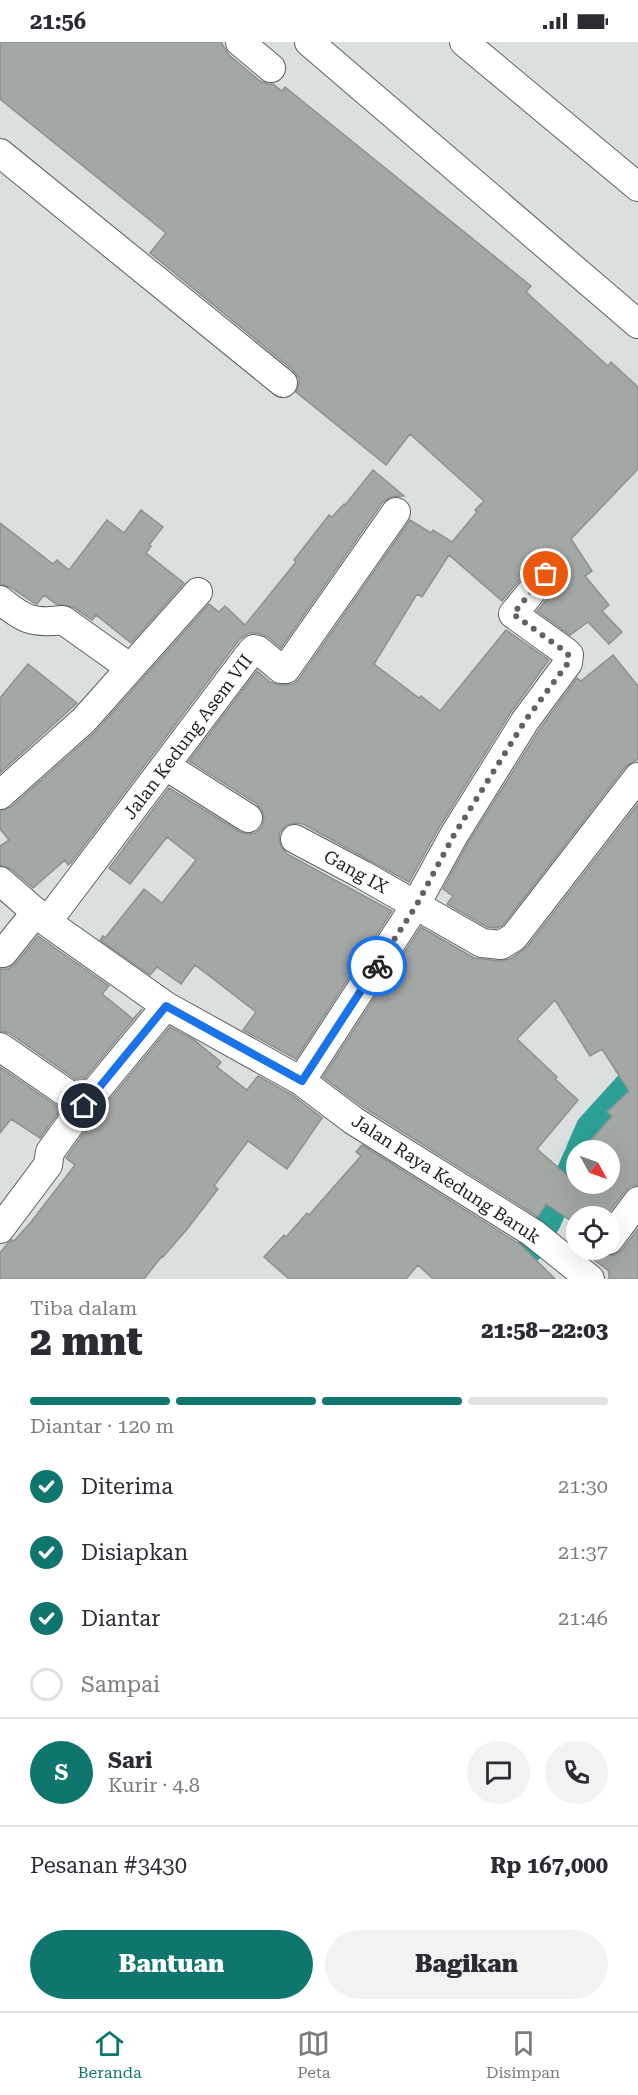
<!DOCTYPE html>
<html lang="id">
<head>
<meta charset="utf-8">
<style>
	:root { --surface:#fff; --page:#f2f2f3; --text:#2b2b33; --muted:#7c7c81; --line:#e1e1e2; --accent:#0f766e }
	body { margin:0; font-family:"Roboto Serif",serif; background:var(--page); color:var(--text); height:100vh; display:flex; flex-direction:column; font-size:22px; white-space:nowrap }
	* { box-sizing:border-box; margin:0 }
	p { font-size:20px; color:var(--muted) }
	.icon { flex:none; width:33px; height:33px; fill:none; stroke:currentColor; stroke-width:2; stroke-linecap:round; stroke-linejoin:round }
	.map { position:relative; height:1237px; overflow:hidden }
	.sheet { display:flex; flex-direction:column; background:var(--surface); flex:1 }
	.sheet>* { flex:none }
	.needle { width:39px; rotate:130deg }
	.fabs { position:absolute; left:566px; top:1098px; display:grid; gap:12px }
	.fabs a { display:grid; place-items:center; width:54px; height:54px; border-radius:50%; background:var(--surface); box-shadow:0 6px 24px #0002; font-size:30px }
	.pin { position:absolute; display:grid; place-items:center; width:51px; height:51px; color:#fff; margin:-26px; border:3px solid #fff; border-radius:50%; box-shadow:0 2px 6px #0007 }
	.courier { position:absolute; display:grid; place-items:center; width:60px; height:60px; margin:-30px; border:4px solid #1a73e8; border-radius:50%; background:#fff; color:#222; box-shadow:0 2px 8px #0007 }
	.overview em { font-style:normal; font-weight:800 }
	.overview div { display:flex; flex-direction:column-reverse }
	.overview { display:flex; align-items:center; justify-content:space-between; height:102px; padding:0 30px }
	h1 { font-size:39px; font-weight:800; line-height:45px }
	.bar { display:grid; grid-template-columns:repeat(4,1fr); gap:9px 6px; align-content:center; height:72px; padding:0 30px }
	.bar i { height:8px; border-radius:4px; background:var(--line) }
	.bar .on { background:var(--accent) }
	.bar p { grid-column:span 4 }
	.line { display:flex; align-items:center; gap:15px; padding:0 30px; border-top:2px solid var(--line) }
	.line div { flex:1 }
	.round { display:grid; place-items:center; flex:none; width:63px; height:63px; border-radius:32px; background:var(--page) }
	ol { padding:0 30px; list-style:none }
	li { display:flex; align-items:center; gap:18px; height:66px }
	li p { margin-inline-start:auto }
	li .icon { padding:6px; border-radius:50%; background:var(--accent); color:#fff; stroke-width:4 }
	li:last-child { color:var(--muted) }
	li i { width:33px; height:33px; border:3px solid var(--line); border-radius:50% }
	.cta { display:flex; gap:12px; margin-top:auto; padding:12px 30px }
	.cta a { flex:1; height:69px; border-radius:36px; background:var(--accent); color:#fff; font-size:24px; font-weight:800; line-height:69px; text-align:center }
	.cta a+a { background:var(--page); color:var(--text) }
	.status { display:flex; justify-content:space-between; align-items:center; height:42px; padding:0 30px; background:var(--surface); direction:ltr }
	.status svg { height:16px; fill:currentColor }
	.dock { display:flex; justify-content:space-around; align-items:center; height:84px; border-top:2px solid var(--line); background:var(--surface); font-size:16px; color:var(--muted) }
	.dock a { display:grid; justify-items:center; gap:3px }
	.dock .on { color:var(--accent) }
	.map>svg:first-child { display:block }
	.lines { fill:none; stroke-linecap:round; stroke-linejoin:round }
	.canal { stroke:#2ca096; stroke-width:26 }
	.building { fill:#a3a7a6; stroke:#8d9190; stroke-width:1.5; fill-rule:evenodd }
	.minor-casing { stroke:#5c605f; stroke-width:30 }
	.minor { stroke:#fff; stroke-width:28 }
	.done { stroke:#616363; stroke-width:6; stroke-dasharray:0 10.8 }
	.route { stroke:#1a73e8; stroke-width:8 }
	.labels { text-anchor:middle; stroke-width:4.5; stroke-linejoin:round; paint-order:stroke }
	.street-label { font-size:18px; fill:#1f2020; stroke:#fff }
</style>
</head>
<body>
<div class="status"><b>21:56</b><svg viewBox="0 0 49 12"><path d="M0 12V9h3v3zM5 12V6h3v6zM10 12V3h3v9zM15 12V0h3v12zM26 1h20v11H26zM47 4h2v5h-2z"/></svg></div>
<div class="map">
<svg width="638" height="1237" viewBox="0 0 638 1237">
	<rect width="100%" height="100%" fill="#dbdfdf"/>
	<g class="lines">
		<path class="canal" d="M579,1108l10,-23 49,-54
			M487,1237l43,-29 18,-28 28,-65"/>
	</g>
	<path class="building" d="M0,0h221l8,13 31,26 8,3h5l9,7 3,-4 246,199 -5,6 82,74 3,-4 27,25v82l-67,70 21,32 -7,5 24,29 -7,6 20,21 -13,12 -21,-22 -18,13 -33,-24 22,-26 3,-8 -1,-9 -5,-7 -7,-3h-8l-7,5 -32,38 -53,-46 -27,42 -5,-3 -43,70 45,34 2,-2 19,15 66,-81 43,30 -38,52 -71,114 -31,56 -106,-58 -8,-1 -8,2 -7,7 -1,7 2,8 6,7 105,57 -96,148 -53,-29 13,-18 -61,-47 -14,19 -24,-17 -7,8 -50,-35 3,-4 2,2 39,-49 18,14 34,-43 -29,-23 -37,47 -21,-16 60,-80 71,44 8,2 7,-1 7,-6 2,-9 -2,-8 -5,-6 -68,-43 68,-90 13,11 10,3 13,-1 6,-5 111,-159 21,13 2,-3 19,12 25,-30 -2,-2 9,-9 -74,-67 -24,31 -90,-73 3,-7v-7l-6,-8 -143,-117 16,-20 -166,-134z
		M373,428l31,26 -14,1 -8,6 -101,145 -13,-11 -10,-4h-9l-10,7 -168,223 -3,2 -3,-5 -32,28 -22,-19 -11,-4v-19l9,-6 -9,-11v-18l11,-4 84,-75 114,-128 10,8 6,-6 20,19 51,-63 -2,-2 35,-45 3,2 12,-13 1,1z
		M141,468l22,17 -14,18 2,1 -5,7 38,30 -53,60 -35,-28 -4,5 -19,-13 -17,-3 -12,-9 -7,9 -3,-1 -24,-16 -10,-3v-61l53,41 4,-4 12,10 38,-50 17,13z
		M613,613l25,31v73l-13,8 -122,158 -6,3 -10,-1 -40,-23 6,-8 -10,-7 25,-46 71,-113 38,-52 4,3z
		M28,622l49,39 -77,70v-75z
		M638,762v381l-7,1 -6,5 -19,25h-30v8l-30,-20 -8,13 -175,-110 -40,-30 98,-150 53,31 25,3 11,-2 17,-12zM555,958l35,56 12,-7 27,42 -22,21 5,4 -21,24 4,4 -6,6h20v34h-33v-17l-8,9 -31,-27 41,-49 -23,-21 2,-2 -40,-38z
		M38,894l71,50 -7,8 31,25 9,-10 -61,74 -72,-50 -9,-2v-62h8l7,-5z
		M170,985l24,13 27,22 -4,5 30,23 11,-14 34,19 30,23 -35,51 -39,-28 -34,45 4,3 -30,39 -25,29 -1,-1 -18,23h-144v-26l8,-10 4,-3 2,1 17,-19 44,-57 -9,-7 31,-43z
		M0,1025l61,42 -21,29 -29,-19 -11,14z
		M362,1103l159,100 34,34h-122l-15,-14 -12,14h-117l-25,-22 20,-22 2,2 21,-24 2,2 52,-59 -5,-4z
		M638,1187v50h-29v-8l-29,-21h16l11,6 8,-1 7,-5z"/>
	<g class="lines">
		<defs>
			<path id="minor" d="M240,0l31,26
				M309,0l329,282
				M464,0l174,145
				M0,111l283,230
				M0,558c23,19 32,24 63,20l66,47
				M166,724l82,52
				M0,753l84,-75 114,-128
				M295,797l68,36 119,68 19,2 13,-8 124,-160
				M0,839l47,41 119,84 135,75 53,40 179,112 57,46
				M47,880l204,-270 3,-3 4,1 23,19h5l110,-157
				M3,911l33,-41
				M0,1005l84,58
				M301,1039l114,-175 39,-71 71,-114 43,-58 1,-8 -3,-3 -53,-38 33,-40
				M0,1187l48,-64 2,-13 34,-47 82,-99
				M609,1198l29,-39"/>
		</defs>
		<use href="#minor" class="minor-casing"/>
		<use href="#minor" class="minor"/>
	</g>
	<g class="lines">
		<path class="done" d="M377,924l39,-60 38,-71 71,-114 43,-58 1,-7 -3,-4 -53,-38 33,-40"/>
		<path class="route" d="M84,1064l82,-100 136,75 75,-115"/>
	</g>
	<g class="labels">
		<g class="street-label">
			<text transform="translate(188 695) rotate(-53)" y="6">Jalan Kedung Asem VII</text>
			<text transform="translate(356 830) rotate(29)" y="6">Gang IX</text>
			<text transform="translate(446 1137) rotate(33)" y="6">Jalan Raya Kedung Baruk</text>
		</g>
	</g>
</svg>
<div class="fabs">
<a><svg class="needle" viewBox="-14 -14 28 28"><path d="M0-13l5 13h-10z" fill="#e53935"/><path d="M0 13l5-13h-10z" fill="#7c7c81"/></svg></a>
<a><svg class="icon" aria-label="locate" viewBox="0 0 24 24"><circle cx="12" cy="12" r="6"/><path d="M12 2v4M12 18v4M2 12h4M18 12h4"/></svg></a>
</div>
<div class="pin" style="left:546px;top:532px;background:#ea580c"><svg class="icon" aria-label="bag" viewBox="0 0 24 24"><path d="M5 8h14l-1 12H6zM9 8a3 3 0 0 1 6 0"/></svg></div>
<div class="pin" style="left:84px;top:1064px;background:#1f2937"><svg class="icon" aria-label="home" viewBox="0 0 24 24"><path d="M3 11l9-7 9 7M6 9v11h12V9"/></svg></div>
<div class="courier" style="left:377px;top:924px"><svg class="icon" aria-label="bike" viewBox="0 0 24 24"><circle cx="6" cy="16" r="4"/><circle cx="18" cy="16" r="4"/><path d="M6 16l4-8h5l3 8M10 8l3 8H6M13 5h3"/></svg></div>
</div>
<section class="sheet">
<div class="overview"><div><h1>2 mnt</h1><p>Tiba dalam</p></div><em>21:58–22:03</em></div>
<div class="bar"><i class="on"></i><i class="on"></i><i class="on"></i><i></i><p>Diantar · 120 m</p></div>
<ol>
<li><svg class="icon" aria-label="check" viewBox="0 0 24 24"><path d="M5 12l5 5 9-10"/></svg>Diterima<p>21:30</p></li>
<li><svg class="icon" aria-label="check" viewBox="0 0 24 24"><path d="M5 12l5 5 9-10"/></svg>Disiapkan<p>21:37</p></li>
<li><svg class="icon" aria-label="check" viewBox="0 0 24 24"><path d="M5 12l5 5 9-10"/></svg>Diantar<p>21:46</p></li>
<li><i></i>Sampai</li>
</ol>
<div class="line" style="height:108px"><b class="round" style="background:var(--accent);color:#fff">S</b><div><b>Sari</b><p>Kurir · 4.8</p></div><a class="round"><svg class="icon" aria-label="chat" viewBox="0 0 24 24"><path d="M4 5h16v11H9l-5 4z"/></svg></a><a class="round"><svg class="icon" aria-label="phone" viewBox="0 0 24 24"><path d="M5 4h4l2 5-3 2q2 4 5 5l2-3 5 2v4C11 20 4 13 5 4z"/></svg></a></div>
<div class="line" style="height:78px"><div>Pesanan #3430</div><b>Rp 167,000</b></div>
<div class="cta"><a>Bantuan</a><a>Bagikan</a></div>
</section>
<nav class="dock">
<a class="on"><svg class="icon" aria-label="home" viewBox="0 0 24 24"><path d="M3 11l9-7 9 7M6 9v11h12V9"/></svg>Beranda</a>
<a><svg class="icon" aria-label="map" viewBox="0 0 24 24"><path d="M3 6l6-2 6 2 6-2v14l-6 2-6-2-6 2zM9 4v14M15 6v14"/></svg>Peta</a>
<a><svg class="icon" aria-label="saved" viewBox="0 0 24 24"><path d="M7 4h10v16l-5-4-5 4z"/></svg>Disimpan</a>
</nav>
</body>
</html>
